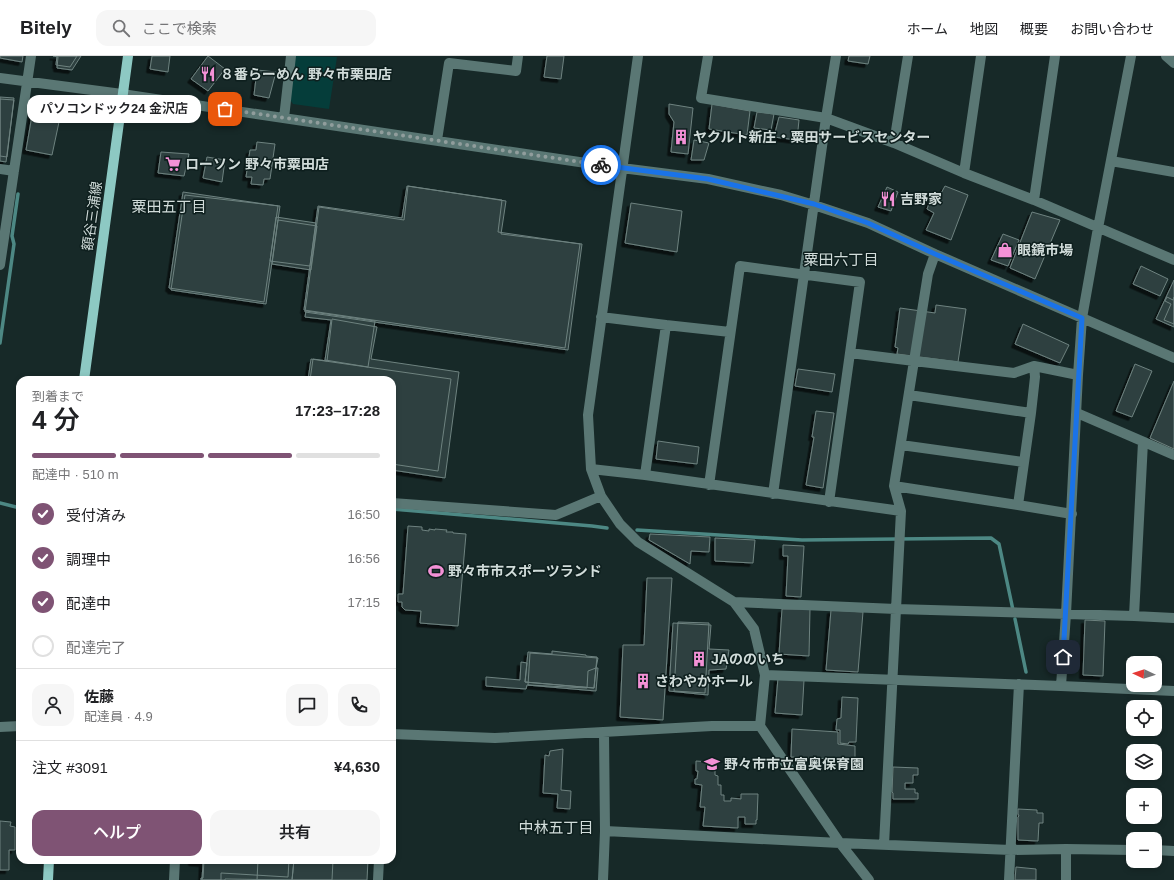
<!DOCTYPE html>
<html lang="ja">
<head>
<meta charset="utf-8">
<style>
	:root { --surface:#fff; --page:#f6f6f6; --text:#202124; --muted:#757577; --line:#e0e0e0; --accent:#7f5374 }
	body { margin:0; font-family:Helvetica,"Noto Sans JP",sans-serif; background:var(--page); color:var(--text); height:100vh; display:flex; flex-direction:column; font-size:15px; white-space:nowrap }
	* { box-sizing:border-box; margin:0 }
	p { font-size:13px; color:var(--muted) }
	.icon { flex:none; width:22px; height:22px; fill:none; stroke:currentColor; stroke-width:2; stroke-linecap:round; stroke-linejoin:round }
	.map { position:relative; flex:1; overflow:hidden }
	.details { position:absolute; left:16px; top:320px; width:380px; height:488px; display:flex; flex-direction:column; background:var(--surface); border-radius:12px; box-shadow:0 2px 6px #0003 }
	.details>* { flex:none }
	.needle { width:26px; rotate:274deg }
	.buttons { position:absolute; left:1126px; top:600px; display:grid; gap:8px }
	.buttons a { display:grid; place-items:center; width:36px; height:36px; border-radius:8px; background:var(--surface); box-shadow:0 2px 6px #0003; font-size:20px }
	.pin { position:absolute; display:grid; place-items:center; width:34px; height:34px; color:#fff; margin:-17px; border-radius:8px; box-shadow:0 2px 6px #0006 }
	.courier { position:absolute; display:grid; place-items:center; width:40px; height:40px; margin:-20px; border:3px solid #1a73e8; border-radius:50%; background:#fff; color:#222; box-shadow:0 1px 5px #0007 }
	.bubble { position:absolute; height:28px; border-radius:12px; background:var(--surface); box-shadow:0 2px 6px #0003; font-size:13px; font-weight:600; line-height:28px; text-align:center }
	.overview em { font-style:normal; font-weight:600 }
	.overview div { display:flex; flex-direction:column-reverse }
	.overview { display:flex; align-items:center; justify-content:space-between; height:68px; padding:0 16px }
	h1 { font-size:26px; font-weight:600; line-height:30px }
	.bar { display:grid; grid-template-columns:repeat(4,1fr); gap:6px 4px; align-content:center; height:48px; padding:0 16px }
	.bar i { height:5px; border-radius:3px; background:var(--line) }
	.bar .current { background:var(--accent) }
	.bar p { grid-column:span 4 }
	.line { display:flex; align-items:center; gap:10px; padding:0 16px; border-top:1px solid var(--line) }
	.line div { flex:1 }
	.round { display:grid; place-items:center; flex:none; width:42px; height:42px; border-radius:12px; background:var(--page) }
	ol { padding:0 16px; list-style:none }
	li { display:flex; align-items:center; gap:12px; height:44px }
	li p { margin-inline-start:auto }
	li .icon { padding:4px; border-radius:50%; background:var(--accent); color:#fff; stroke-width:4 }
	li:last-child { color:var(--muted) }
	li i { width:22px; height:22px; border:2px solid var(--line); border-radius:50% }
	.primary-button { display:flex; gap:8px; margin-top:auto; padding:8px 16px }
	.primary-button a { flex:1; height:46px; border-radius:12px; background:var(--accent); color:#fff; font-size:16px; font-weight:600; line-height:46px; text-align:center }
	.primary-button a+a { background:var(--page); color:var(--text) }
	header { display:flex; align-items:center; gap:24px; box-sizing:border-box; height:56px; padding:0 20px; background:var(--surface); border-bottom:1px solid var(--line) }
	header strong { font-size:19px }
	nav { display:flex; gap:22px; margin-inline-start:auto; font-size:14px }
	.search { width:280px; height:36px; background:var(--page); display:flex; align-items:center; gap:10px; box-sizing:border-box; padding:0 14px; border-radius:12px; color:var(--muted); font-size:15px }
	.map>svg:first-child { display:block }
	.green { fill:#053d3a }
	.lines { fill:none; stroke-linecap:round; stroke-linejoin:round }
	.stream { stroke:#4d8884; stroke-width:3.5 }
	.building { fill:#2e413f; stroke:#6e8280; filter:url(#shadow) }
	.minor { stroke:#5a7774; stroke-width:10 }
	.major { stroke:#8dc9c3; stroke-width:10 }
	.done { stroke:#909d9c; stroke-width:4; stroke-dasharray:0 7.2 }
	.route { stroke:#1a73e8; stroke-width:5 }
	.labels { text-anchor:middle; stroke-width:3; stroke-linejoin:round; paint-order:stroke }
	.poi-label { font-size:14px; font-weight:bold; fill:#d1dcda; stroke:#0e1f1e; text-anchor:start }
	.street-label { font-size:14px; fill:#d1dcda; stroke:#0e1f1e }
	.neighbourhood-label { font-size:15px; fill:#d1dcda; stroke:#0e1f1e }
</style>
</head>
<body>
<header>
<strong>Bitely</strong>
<div class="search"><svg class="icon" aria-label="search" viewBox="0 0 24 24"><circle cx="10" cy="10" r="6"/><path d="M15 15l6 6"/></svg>ここで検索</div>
<nav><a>ホーム</a><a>地図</a><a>概要</a><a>お問い合わせ</a></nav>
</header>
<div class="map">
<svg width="1174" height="824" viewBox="0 0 1174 824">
	<defs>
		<filter id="shadow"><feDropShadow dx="-3.5" dy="3.5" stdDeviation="0" flood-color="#0009"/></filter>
	</defs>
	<rect width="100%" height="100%" fill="#172928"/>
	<path class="green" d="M295,0l42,1 -8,52 -36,-5 -4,-6z"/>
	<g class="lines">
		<path class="stream" d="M0,287l14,-99 -2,-8 6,-42
			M0,447l20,5
			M392,453l200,17 15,2
			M637,474l165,10 189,-2 8,6 14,66
			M1015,563l11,53"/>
	</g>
	<path class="building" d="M0,0h23l-1,6 -22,-4z
		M53,0h28l-9,14 -15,-2 1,-11z
		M57,0h20l-7,11 -14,-2z
		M152,0h18l-2,16 -18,-3z
		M208,0l17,13 -17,22 -17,-12z
		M547,0h17l-3,23 -17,-2z
		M849,0h21l-2,8 -20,-3z
		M257,14l19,2 -7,26 -15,-3z
		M0,41l14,1 -7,59 -7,-1z
		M0,43l14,1 -8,62 -6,-1z
		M34,48l28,4 -10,47 -26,-5z
		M669,48l24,4 -5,46 -17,-2 3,-30 -5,-8z
		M712,48l38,7 -3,24 -38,-6z
		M757,56l17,2 -3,16 -17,-2z
		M779,61l20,3 -2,20 -23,-3z
		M694,84l15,3 -5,17h-13z
		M257,86l18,2 -5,35h-6l-1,6 -12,-1 1,-7h-6l4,-27h6z
		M161,96l28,2 -5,22 -26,-3z
		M207,101l18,3 -3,22 -19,-4z
		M407,130l95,14 -4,32 82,12 -15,104 -261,-38 14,-104 84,12z
		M408,130l98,15 -5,33 81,10 -14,106 -263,-38 14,-105 85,13z
		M945,130l23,9 -17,45 -25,-10 8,-17 -7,-4 5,-13 7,1z
		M887,131l11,5 -7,19 -13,-4z
		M183,136l95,14 -14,96 -95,-14z
		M185,139l95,11 -14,98 -95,-14z
		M631,147l51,8 -5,41 -52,-9z
		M1032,156l28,8 -25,59 -25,-11z
		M276,161l40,6 -6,43 -40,-5z
		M278,164l39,6 -6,44 -39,-6z
		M1003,178l16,6 -11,26 -17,-6z
		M1141,210l27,13 -8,17 -27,-12z
		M1174,224v47l-18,-8z
		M1167,241l6,3 1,-3v27l-10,-4 7,-16 -6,-3z
		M936,249l30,4 -8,53 -61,-8 1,-6 -3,-1 5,-39 35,5z
		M306,255l69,10 -7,46 -43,-7 6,-40 -26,-3z
		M332,263l45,8 -6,32 88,13 -14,106 -53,-8v-90h-82l3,-21 14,2z
		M1023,268l46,21 -9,18 -45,-19z
		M311,303l140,20 -13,92 -46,-7v-84h-84z
		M1135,308l17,7 -20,46 -16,-6z
		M798,313l37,5 -3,18 -37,-6z
		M1174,325v68l-24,-11z
		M816,355l18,2 -11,75 -17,-3 8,-48h-2z
		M658,385l41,6 -2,17 -41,-5z
		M408,470l14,1v3l7,1v-2l6,1v-1l12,1 -1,2h7v1l13,1 -8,92 -38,-3 1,-12 -16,-1 -3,-3v-5h-4v-8h5z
		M650,478l60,3 -1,15 -18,-1 -1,13 -41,-24z
		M715,482l40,2 -2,23 -38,-2z
		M783,489l21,1 -3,51 -15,-1 2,-40h-5z
		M647,522h25l-9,142 -43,-3 3,-72h21z
		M782,553h28l-1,47 -30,-2z
		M831,554l32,2 -5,60 -32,-2z
		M1085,564l20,1 -2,55 -20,-1z
		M678,566l31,1 -4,70 -31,-2z
		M673,567l38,2 -2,24 20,1 -3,19 -17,1 -1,25 -39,-4z
		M552,595l34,4v1l11,1 -3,31 -69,-6 3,-30 24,2z
		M530,597l68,5 -2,10 -8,3 -1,17 -59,-3z
		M521,606l6,1 -2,19 69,6 2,-20h2l-2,23 -69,-6 -1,4 -40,-3v-9l34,3z
		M778,622l26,2 -2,35 -27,-2z
		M842,641l16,1 -2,44h-7l-1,2 -8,-1v-13h-4l1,-11 4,-1z
		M792,673l46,3v12l17,2v14l-64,-3z
		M563,693l-2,41 10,1 -1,18 -13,-1 1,-14 -15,-1 2,-38 4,1 1,-5z
		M696,705l16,1v2l3,1v10l3,1v9h3v10h3v6h7v-3l10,1v-5h17l-1,26h-1v4h-11v-7h-7v11l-35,-2 2,-19h-5l2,-22 -7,-1v-5h2l1,-8h-2z
		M893,711l25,1v7h-5v8h-8v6h10v4h3v6h-25v-6l-1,-1z
		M1018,753l19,1v3h6v10h-4l-1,18 -20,-1v-23l1,-1 -1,-2z
		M0,765l11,1 -1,4 5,1v23h-6v20h-9z
		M192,804h102l-2,20 -67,-1v1h-23l1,-17 -11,-1z
		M199,804h90l-1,17 -67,-4v7h-20v-2h2l1,-18z
		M258,804h75l-1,20h-75z
		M294,804h74l-1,20h-75z
		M1016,811l20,2v11h-21z"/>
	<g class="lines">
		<path class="minor" d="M708,0l-7,42 125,20 68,25 70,30 70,27 140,60
			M1131,0l-33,172 -16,90 -4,57 -12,239 -5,72 113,5
			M1166,0l8,7
			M0,22l122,16 484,72 102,13 73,16 33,10 54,18 67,31 239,104
			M284,62l7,-62
			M437,84l12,-77 67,8 2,-15
			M894,87l14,-87
			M1111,105l63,11
			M0,113l14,2
			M964,117l17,-117
			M1034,144l21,-144
			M0,209l31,-209
			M601,261l65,8 64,7
			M850,297l64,8 14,-87 7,-20
			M909,339l122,18
			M1077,357l97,42
			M901,389l122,17
			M591,413l54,6 256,36
			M645,419l21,-150
			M709,429l31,-219 120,16 -31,220
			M894,430l124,19 13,-92 4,-36 -1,-11
			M773,438l53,-376 10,-62
			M392,447l164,12 45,-19
			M1018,449l54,9
			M734,546l162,7 238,7 40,2
			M1134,560l9,-174
			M765,619l296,11
			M760,670l80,117 29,37
			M0,671l20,-1
			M392,678l103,4 217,-12h48l5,-51 -11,-46 -20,-27 -96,-60 -18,-18 -19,-28 -10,-27 -3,-54 50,-359
			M605,775l235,12 171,7 55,-1 67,1
			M884,789l17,-334 -7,-25 20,-125 100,12 20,-7 44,9
			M1155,794l19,1
			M174,824l1,-20
			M378,824l1,-20
			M603,824l2,-49 -1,-99
			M1009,824l10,-196
			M1066,824v-31"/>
		<path class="major" d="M84,324l44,-324
			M48,824l1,-20"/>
	</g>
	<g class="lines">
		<path class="done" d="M225,53l376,56"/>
		<path class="route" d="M601,109l107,14 106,25 54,19 67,31 147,64 -19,339"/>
	</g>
	<defs>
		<symbol id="restaurant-bare" viewBox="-9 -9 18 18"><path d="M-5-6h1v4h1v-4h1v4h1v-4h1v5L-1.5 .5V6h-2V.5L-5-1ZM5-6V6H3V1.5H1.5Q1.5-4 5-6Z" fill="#f391d6" stroke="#0e1f1e" stroke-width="2.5" paint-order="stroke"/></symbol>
		<symbol id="building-bare" viewBox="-9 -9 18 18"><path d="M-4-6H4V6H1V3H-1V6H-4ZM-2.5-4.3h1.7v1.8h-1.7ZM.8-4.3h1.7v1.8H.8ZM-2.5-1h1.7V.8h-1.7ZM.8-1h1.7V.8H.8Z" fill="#f391d6" stroke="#0e1f1e" stroke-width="2.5" paint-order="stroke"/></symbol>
		<symbol id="supermarket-bare" viewBox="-9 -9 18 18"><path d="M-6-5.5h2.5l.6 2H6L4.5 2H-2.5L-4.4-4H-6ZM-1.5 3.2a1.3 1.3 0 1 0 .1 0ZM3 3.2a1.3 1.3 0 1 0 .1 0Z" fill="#f391d6" stroke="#0e1f1e" stroke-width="2.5" paint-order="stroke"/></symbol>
		<symbol id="shop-bare" viewBox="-9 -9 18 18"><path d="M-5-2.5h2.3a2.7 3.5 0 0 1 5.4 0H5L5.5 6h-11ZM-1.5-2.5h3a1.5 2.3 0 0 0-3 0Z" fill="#f391d6" stroke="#0e1f1e" stroke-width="2.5" paint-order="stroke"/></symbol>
		<symbol id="stadium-bare" viewBox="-9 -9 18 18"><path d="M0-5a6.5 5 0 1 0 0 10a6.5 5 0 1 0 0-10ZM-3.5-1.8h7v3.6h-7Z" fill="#f391d6" stroke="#0e1f1e" stroke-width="2.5" paint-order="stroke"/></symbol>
		<symbol id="school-bare" viewBox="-9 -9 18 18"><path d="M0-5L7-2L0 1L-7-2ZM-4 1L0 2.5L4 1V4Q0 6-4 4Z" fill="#f391d6" stroke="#0e1f1e" stroke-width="2.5" paint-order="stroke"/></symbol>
	</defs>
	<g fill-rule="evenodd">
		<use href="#restaurant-bare" x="197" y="7" width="22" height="22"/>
		<use href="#building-bare" x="670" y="70" width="22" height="22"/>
		<use href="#supermarket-bare" x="162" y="97" width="22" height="22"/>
		<use href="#restaurant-bare" x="877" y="132" width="22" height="22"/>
		<use href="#shop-bare" x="994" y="183" width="22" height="22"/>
		<use href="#stadium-bare" x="425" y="504" width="22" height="22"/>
		<use href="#building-bare" x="688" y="592" width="22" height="22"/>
		<use href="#building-bare" x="632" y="614" width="22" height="22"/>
		<use href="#school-bare" x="701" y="697" width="22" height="22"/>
	</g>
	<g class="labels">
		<g class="poi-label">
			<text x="220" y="23">８番らーめん 野々市栗田店</text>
			<text x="693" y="86">ヤクルト新庄・粟田サービスセンター</text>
			<text x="185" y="113">ローソン 野々市粟田店</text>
			<text x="900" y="148">吉野家</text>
			<text x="1017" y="199">眼鏡市場</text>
			<text x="448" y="520">野々市市スポーツランド</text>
			<text x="711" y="608">JAののいち</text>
			<text x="655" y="630">さわやかホール</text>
			<text x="724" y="713">野々市市立富奥保育園</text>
		</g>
		<g class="street-label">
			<text transform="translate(92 160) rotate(-82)" y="5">額谷三浦線</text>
		</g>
		<g class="neighbourhood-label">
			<text x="169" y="156">粟田五丁目</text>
			<text x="841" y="209">粟田六丁目</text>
			<text x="556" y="777">中林五丁目</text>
		</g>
	</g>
</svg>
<div class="buttons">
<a><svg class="needle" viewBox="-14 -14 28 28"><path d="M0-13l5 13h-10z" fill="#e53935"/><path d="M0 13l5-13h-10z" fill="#757577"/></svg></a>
<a><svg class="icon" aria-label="locate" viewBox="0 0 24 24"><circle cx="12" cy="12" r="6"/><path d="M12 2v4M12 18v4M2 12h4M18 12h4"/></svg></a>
<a><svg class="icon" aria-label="layers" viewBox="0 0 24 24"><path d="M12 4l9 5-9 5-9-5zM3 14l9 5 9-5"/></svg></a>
<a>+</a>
<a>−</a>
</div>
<div class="pin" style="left:225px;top:53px;background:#ea580c"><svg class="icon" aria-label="bag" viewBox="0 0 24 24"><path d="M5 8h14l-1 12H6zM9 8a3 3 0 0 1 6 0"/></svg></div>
<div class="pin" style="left:1063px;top:601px;background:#1f2937"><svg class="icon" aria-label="home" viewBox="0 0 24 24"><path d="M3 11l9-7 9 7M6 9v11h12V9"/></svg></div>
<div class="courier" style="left:601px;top:109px"><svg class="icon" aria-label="bike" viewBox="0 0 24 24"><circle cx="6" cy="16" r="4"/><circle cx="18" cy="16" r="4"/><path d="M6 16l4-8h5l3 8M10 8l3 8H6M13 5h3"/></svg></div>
<div class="bubble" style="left:27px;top:39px;width:174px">パソコンドック24 金沢店</div>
<section class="details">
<div class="overview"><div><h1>4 分</h1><p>到着まで</p></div><em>17:23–17:28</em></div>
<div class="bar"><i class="current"></i><i class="current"></i><i class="current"></i><i></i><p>配達中 · 510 m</p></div>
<ol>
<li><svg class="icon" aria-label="check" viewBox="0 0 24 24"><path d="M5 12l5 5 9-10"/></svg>受付済み<p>16:50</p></li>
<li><svg class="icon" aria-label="check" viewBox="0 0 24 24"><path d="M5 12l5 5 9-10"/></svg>調理中<p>16:56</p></li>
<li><svg class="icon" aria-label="check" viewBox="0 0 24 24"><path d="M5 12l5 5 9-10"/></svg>配達中<p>17:15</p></li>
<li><i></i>配達完了</li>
</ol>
<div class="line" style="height:72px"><a class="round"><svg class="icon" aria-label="person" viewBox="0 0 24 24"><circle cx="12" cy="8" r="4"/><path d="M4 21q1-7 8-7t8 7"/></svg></a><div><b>佐藤</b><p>配達員 · 4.9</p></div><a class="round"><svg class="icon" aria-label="chat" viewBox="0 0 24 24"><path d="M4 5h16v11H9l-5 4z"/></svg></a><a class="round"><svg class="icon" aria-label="phone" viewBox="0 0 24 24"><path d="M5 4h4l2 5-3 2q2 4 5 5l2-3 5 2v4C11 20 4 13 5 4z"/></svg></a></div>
<div class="line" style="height:52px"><div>注文 #3091</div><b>¥4,630</b></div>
<div class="primary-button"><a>ヘルプ</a><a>共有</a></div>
</section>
</div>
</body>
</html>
